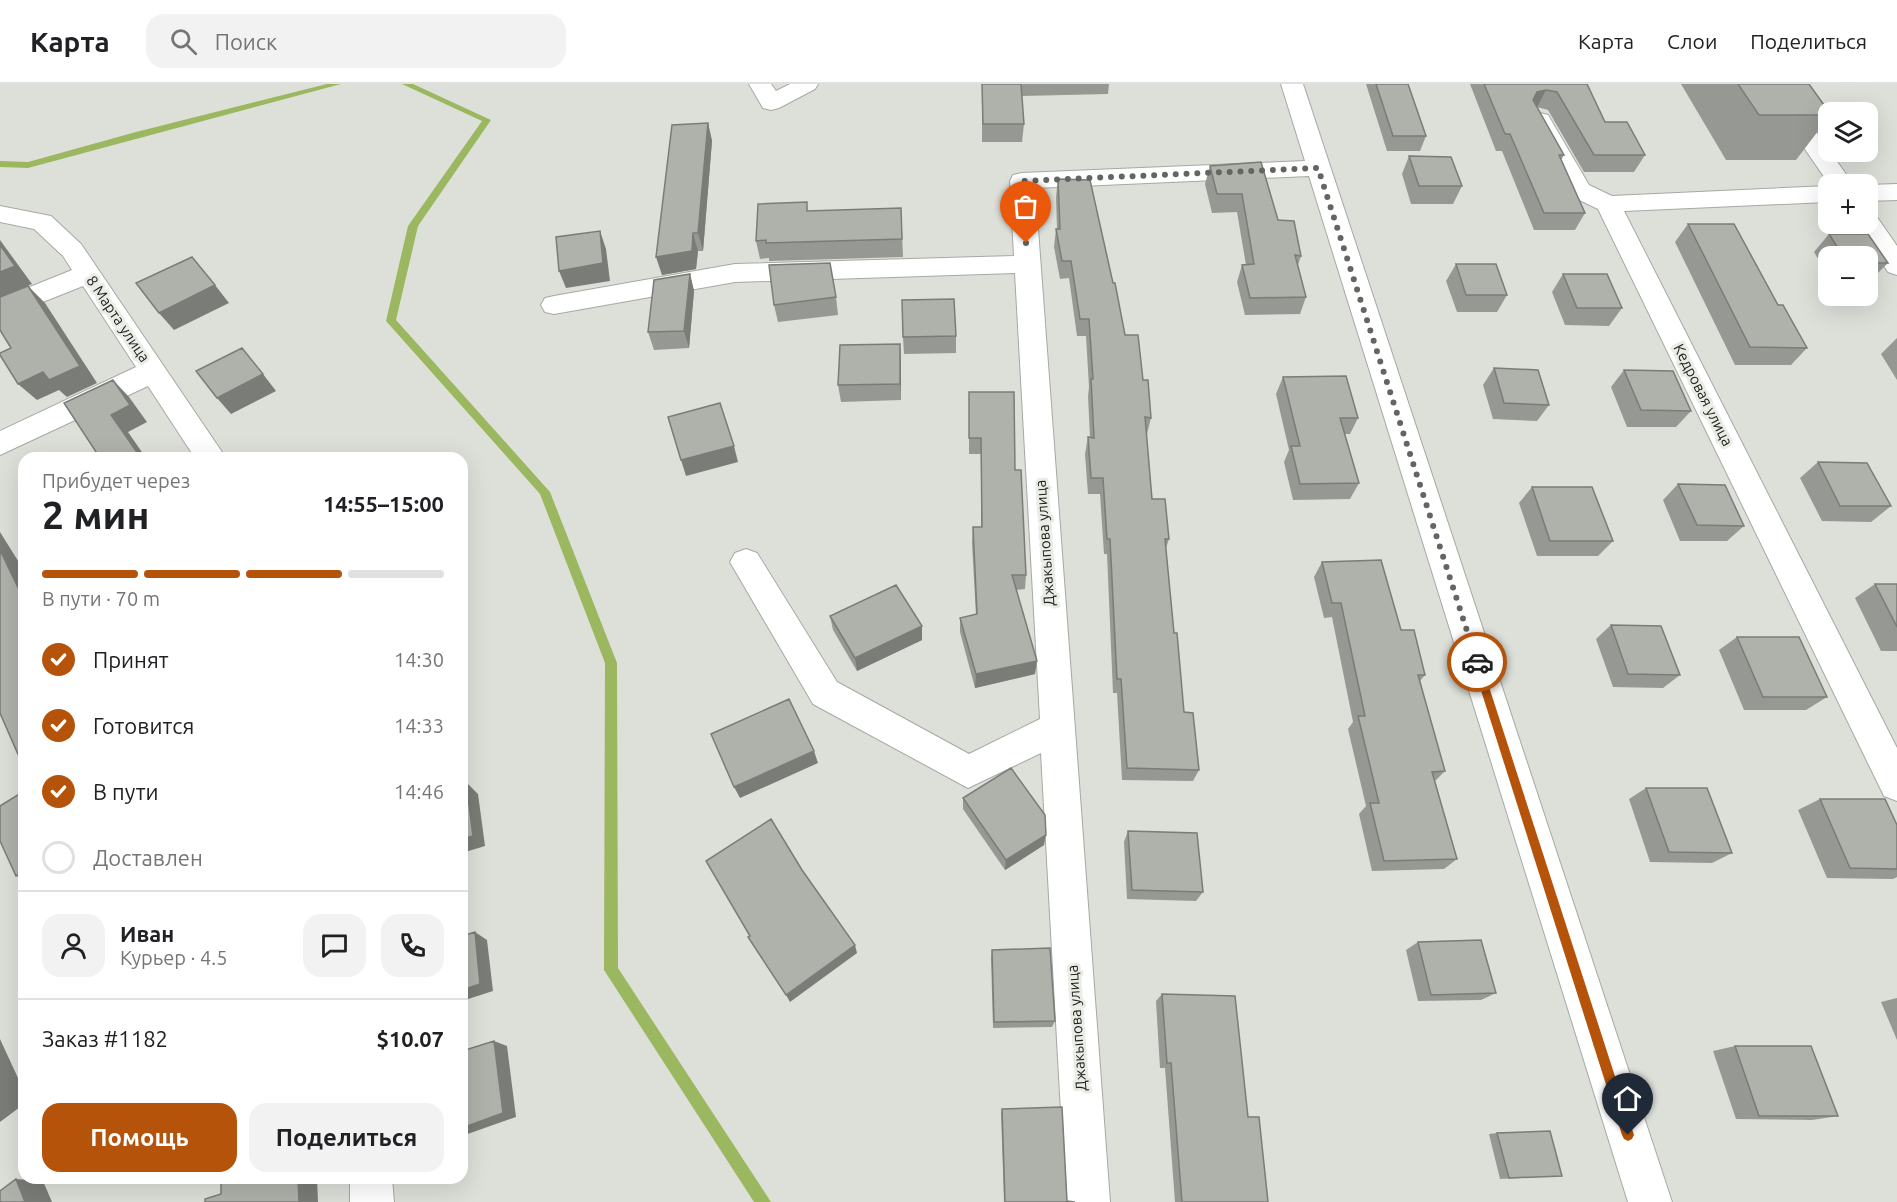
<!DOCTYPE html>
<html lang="ru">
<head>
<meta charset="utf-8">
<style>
	:root { --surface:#fff; --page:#f2f2f2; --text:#202124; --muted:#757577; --line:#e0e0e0; --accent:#b45309 }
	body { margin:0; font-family:Ubuntu,sans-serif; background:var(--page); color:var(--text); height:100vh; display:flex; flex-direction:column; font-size:22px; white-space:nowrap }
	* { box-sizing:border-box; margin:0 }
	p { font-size:20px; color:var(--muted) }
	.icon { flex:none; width:33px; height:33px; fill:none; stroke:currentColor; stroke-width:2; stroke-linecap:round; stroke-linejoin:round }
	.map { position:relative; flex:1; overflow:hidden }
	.side { position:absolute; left:18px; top:368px; width:450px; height:732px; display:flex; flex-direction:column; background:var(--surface); border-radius:18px; box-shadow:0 6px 24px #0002 }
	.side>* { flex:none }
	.fabs { position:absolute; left:1818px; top:18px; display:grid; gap:12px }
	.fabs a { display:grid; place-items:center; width:60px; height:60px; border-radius:12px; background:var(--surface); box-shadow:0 6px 24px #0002; font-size:30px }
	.pin { position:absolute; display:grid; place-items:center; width:51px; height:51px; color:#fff; margin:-62px -26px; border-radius:50% 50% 50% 0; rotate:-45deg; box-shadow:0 0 6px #0007 }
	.pin .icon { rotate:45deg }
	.courier { position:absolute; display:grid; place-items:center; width:60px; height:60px; margin:-30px; border:4px solid #b45309; border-radius:50%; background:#fff; color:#222; box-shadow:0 2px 8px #0007 }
	.summary em { font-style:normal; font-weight:600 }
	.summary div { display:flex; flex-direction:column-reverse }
	.summary { display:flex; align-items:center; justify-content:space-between; height:102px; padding:0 24px }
	h1 { font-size:39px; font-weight:600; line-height:45px }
	.bar { display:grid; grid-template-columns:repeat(4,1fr); gap:9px 6px; align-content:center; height:72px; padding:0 24px }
	.bar i { height:8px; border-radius:4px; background:var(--line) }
	.bar .on { background:var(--accent) }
	.bar p { grid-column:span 4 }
	.line { display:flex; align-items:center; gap:15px; padding:0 24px; border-top:2px solid var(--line) }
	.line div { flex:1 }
	.round { display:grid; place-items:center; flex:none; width:63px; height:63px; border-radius:18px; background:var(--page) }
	ol { padding:0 24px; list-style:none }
	li { display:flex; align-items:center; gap:18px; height:66px }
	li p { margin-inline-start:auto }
	li .icon { padding:6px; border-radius:50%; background:var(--accent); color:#fff; stroke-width:4 }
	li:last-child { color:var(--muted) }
	li i { width:33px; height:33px; border:3px solid var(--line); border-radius:50% }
	.primary-button { display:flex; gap:12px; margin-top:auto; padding:12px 24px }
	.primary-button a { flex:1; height:69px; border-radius:18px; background:var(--accent); color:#fff; font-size:24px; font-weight:600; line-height:69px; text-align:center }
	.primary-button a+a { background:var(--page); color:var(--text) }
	header { display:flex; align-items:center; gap:36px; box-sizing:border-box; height:84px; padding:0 30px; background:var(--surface); border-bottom:2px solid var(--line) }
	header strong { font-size:28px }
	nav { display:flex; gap:33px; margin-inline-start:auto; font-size:21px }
	.search { width:420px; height:54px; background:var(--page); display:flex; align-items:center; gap:15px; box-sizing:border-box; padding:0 21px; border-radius:18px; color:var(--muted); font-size:22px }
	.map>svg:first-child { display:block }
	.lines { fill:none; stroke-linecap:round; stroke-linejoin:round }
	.stream { fill:#9bb75f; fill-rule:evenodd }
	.minor-casing { stroke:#a6a9a3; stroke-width:2 }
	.minor { fill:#fff; fill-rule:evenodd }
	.wall { fill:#969893 }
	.shaded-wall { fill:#7a7c78 }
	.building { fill:#afb1ab; stroke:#7a7c78; stroke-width:1.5 }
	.route { fill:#b45309 }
	.done { stroke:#636561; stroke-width:6; stroke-dasharray:0 10.8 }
	.labels { text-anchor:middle; stroke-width:6; stroke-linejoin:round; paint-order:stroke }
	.street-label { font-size:15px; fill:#222320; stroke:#eaede6 }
</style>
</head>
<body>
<header>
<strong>Карта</strong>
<div class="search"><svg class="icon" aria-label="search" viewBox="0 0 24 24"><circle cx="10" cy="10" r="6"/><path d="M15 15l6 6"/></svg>Поиск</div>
<nav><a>Карта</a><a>Слои</a><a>Поделиться</a></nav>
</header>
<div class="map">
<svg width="1897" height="1118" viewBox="0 0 1897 1118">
	<rect width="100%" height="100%" fill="#dde0d9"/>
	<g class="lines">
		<path class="stream" d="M327,0h14l-313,84 -28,-1v-6l28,1 108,-30z
			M402,0h11l78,36 -73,106 -22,94 154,172 67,171 1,305 153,234h-17l-150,-232 1,-307 -65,-169 -154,-173 22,-95 74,-105z"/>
		<defs>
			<path id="minor" d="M749,0h22l5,7 14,-7h28l-3,5 -36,19 -8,2 -8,-2z
				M1281,0h22l369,1118h-44l-319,-1026 -274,12 75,1014h-44l-25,-449 -73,35 -155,-84 -83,-142 5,-9 11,-4 11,4 80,129 132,72 71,-35 -25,-446 -280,9 -181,32 -9,-2 -4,-7 4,-7 9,-2 181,-32 279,-8 -4,-75 3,-6 9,-2 283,-12z
				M1760,0h22l71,100h-24z
				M1540,29l8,2 41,70 23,11 216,-10v16l-204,9 273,537v53l-13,-5 -286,-587 -27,-13 -43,-76 4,-5z
				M1897,100v16l-29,1v-16z
				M0,122l51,10 30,28 145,214h-31l-47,-72 -148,69v-24l136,-64 -53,-81 -83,33v-20l72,-29 -9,-14 -29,-27 -34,-7z
				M1868,131l9,2 20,29v29l-9,-3 -32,-48h12z
				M350,1094h42l2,24h-44z"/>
		</defs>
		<use href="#minor" class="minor-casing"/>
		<use href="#minor" class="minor"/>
	</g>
	<path class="wall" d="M982,0h127l-1,10 -86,2 2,28 -2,18h-40z
		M1366,0h42l18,52 -6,15h-33z
		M1470,0h117l18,38 40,33 -11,17h-50l-36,-62 -11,-3 27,48 -3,5 24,53 -10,17h-41l-32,-79h-6z
		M1681,0h128l19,28v6l-32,42h-70z
		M708,39l4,18 -9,110h-5l-2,18 -34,6z
		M1409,72l53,30 -9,18h-42l-9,-30z
		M1210,82l68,54 23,36 -3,9 8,32 -6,17 -55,1 -8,-33 5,-17h4l-9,-53 -25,1 -7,-29z
		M1058,95l67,156 18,45 8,38 -4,16h-1l6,65 17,40 -3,9 8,85 10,79 15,58 -6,11 -71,-1 -5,-87h-4l-6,-139h-3l-4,-60h-12l-3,-40 3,-17 2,1 -2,-42 1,-9 -3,-51h-9l-8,-58 -9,1 -6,-32 2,-18h1l-1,-32z
		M901,124l2,49 -134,4v-3l-9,1 -4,-18 52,-30z
		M1688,140l90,81 29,43 -16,17h-56l-60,-123z
		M1829,150l59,29 -18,18h-2v-25h-40v20l-14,-24z
		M1456,180l51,31 -10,17h-40l-11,-31z
		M690,190l4,17 -5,57 -35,2 -6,-18z
		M1563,190l59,34 -13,18 -44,-1 -13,-33z
		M836,213l2,18 -60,7 -4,-17z
		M956,252v17l-52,1 -1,-17z
		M1897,254v42l-16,-26z
		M900,260l1,56 -60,2 -3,-17z
		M1494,284l55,37 -12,16 -44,-2 -10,-34z
		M1624,286l67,41 -15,16h-49l-16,-40z
		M1283,293l75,41 -8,16h-5l14,49 -9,16 -57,1 -9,-38 5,-12 -13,-56z
		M969,308l46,78 11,105 -1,14 -9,1 19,84 -60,14 -15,-56v-14l16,-3 -4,-72 1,-16h8v-73h-12z
		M1818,378l73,44 -20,16 -49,-1 -22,-43z
		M1678,400l66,42 -17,15h-47l-17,-41z
		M1532,403l81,54 -15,15h-61l-18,-53z
		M1322,478l79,68 24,45 -5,6 25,90 -10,10 22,78 -13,10 -72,2 -13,-57 7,-8 -18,-77 5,-7 -21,-105 -8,1 -10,-41z
		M1875,500h22v67h-16l-26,-53z
		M830,532l92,24 -65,31 -24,-41z
		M1611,541l69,50 -17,13 -50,-1 -17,-48z
		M1737,553l90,60 -21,13h-62l-25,-60z
		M1646,704l86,65 -20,10 -62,-1 -21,-63z
		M963,714l81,47 -39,25 -42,-61z
		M1820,715l77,70v8l-4,2 -66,-1 -29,-68z
		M1128,747l75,61 -7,9 -69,-2 -3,-57z
		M1418,858l78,51 -15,7 -63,1 -12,-51z
		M992,866l63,71 -3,6 -59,1 -2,-70z
		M1162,910l86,123 20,85h-93l-10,-134h-5l-4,-67z
		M1897,914v42l-16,-38z
		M1735,962l103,70 -26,4 -76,-1 -23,-68z
		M1002,1025l65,92 8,1h-71l-3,-89z
		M1497,1049l65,43 -62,3 -11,-45z"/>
	<path class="shaded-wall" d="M1546,6l-9,17 -9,3 9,-18z
		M708,39l4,18 -9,110 -5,-18z
		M600,147l6,18 4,32 -44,7 -7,-17z
		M693,149l5,18 -2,18 -34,6 -6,-18z
		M0,156l32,44 -32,13z
		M690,190l4,17 -5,57 -5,-17z
		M215,201l14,18 -55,27 -15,-17z
		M28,202l17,17 52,80 -30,14 -8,-7 -22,10 -19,-16z
		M900,260l1,18v38l-1,-16z
		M263,290l13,17 -45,23 -14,-16z
		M113,296l16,17 18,25 -19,10 18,26h-5l-30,-43z
		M734,362l4,16 -52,14 -5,-16z
		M0,448l20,32 4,8v28l-24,-50z
		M922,542v14l-65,31 -2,-13z
		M1037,577l-2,13 -60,14 1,-14z
		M462,583l6,42 -6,1z
		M814,667l4,12 -78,35 -6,-11z
		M466,698l12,12 7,52 -23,7v-14z
		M1046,751l-2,10 -39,25 1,-10z
		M24,787v8l-8,-3z
		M475,848l12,8 6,51 -31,10v-11z
		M855,861l2,8 -67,49 -4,-7z
		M0,955l24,52v13l-24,18z
		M494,957l13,5 9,71 -54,19v-8z
		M298,1094h19l1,24h-19z
		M16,1095l27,2 9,21h-27z"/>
	<path class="building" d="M982,0h39l3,40h-41z
		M1376,0h32l18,52h-33z
		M1484,0h103l18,38h22l18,33h-51l-37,-63 -11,-2 -9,2 -4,8 31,55h-5l26,58h-41l-34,-79h-5z
		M1738,0h71l20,28 -1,3h-69z
		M708,39l-10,110h-5l-1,18 -36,6 16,-132z
		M1409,72l42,1 11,29h-43z
		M1261,78l17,58 16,1 7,35 -6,-1 11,42 -56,1 -8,-33 12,-1 -12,-70h-25l-7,-28z
		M1058,95l32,1 23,103h2l10,52h13l5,45h5l3,38 -6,-1 7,82h13l4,40h-4l9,94h3l7,79 9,1 6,57 -72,-2 -6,-89h-4l-7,-140h-3l-4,-61h-12l-3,-41 6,1 -3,-59h2l-4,-60h-9l-9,-58h-9l-6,-32h4z
		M807,118v9l94,-3 1,31 -136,4v-3l-10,1 2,-37z
		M1688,140h46l44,81h5l24,43 -57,-1z
		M600,147l3,32 -44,8 -3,-34z
		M1829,150h39l20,29h-20v-7h-25z
		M0,161l15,21 -15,6z
		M192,173l23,28 -56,28 -23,-30z
		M830,179l6,34 -62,8 -5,-40z
		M1456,180h40l11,31h-41z
		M690,190l-6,57 -36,1 6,-52z
		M1563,190h44l15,34h-45z
		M28,202l52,80 -31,14 -6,-8 -25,12 -18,-29v-2l11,-5 -11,-18v-33z
		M954,215l2,37 -53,1 -1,-37z
		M900,260v40l-62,1 2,-40z
		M242,264l21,26 -46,24 -21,-27z
		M1494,284l44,2 11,35 -45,-2z
		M1624,286l49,1 18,40 -50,-1z
		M1346,292l12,42h-18l19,65 -59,1 -9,-38h9l-17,-69z
		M113,296l17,25 -19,10 30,43h-41l-36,-55z
		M969,308h45l1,78h6l5,105h-14l25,86 -61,13 -16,-56 17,-4 -4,-87h9l-1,-89h-12z
		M720,319l14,43 -53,14 -13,-43z
		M1818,378l49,1 24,43h-51z
		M1678,400l47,1 19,41 -47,-1z
		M1532,403h60l21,54h-63z
		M0,466l24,50v168l-24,-55z
		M1381,476l20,70h13l11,45h-7l27,96 -13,1 25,87 -73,2 -14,-58h9l-21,-87h7l-24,-113h-9l-10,-41z
		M1875,500h22v43z
		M896,501l26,41 -67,32 -25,-42z
		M1611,541l50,1 19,49 -52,-1z
		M1737,553h62l28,60h-64z
		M789,615l25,52 -80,36 -23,-53z
		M1011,684l34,47 1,20 -40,25 -43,-62z
		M466,698l7,54 -11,3v-55z
		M1646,704h61l25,65 -63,-1z
		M24,707v80l-8,5 -16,-35v-35z
		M1820,715h65l12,26v44l-47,-1z
		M771,735l31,51 53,75 -69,50 -38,-58 2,-1 -44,-75z
		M1128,747l69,2 6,59 -71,-2z
		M475,848l5,52 -18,6v-54z
		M1481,856l15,53 -65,2 -13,-53z
		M1050,864l5,73 -61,1 -2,-72z
		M1162,910l73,2 13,121h11l9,85h-86l-11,-139h-4z
		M494,957l9,72 -41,15v-77z
		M1735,962h76l27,70h-79z
		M1062,1023l5,94 8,1h-70l-3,-93z
		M1550,1047l12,45 -53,2 -12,-45z
		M221,1094h77l1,24h-94v-3l16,-5z
		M16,1095l9,23h-25v-11z"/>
	<path class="route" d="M1477,574l4,4 153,473 -2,4 -4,2 -4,-2 -2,-4 -150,-473z"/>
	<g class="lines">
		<path class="done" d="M1026,159l-4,-62 296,-13 159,494"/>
	</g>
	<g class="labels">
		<g class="street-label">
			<text transform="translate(118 235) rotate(56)" y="5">8 Марта улица</text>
			<text transform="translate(1703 311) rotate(63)" y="5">Кедровая улица</text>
			<text transform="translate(1045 459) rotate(-94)" y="5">Джакыпова улица</text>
			<text transform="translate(1077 944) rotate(-94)" y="5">Джакыпова улица</text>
		</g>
	</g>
</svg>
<div class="fabs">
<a><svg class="icon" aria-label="layers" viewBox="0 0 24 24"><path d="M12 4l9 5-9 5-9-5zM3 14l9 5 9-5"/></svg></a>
<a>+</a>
<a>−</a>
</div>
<div class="pin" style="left:1026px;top:159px;background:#ea580c"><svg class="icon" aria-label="bag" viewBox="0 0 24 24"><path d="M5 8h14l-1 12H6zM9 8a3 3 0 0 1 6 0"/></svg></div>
<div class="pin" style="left:1628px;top:1051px;background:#1f2937"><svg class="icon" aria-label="home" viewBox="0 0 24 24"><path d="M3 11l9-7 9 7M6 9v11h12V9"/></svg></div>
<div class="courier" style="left:1477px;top:578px"><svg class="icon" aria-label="car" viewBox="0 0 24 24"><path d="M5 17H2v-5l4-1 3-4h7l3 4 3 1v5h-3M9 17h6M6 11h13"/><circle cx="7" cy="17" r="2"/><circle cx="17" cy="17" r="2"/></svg></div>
<section class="side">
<div class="summary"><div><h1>2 мин</h1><p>Прибудет через</p></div><em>14:55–15:00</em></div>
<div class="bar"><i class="on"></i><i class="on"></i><i class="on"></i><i></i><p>В пути · 70 m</p></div>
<ol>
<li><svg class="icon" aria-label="check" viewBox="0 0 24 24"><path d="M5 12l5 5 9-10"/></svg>Принят<p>14:30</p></li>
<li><svg class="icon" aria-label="check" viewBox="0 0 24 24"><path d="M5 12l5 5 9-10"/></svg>Готовится<p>14:33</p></li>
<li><svg class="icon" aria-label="check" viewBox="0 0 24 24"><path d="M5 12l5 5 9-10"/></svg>В пути<p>14:46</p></li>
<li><i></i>Доставлен</li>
</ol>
<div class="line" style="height:108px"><a class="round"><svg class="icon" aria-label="person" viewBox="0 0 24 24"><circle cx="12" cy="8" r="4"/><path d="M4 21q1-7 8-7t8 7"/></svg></a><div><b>Иван</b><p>Курьер · 4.5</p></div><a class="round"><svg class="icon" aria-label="chat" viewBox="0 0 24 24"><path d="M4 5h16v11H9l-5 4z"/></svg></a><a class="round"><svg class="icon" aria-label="phone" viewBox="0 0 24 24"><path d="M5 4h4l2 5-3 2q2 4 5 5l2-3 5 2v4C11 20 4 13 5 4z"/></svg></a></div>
<div class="line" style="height:78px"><div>Заказ #1182</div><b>$10.07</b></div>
<div class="primary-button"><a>Помощь</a><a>Поделиться</a></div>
</section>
</div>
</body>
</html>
